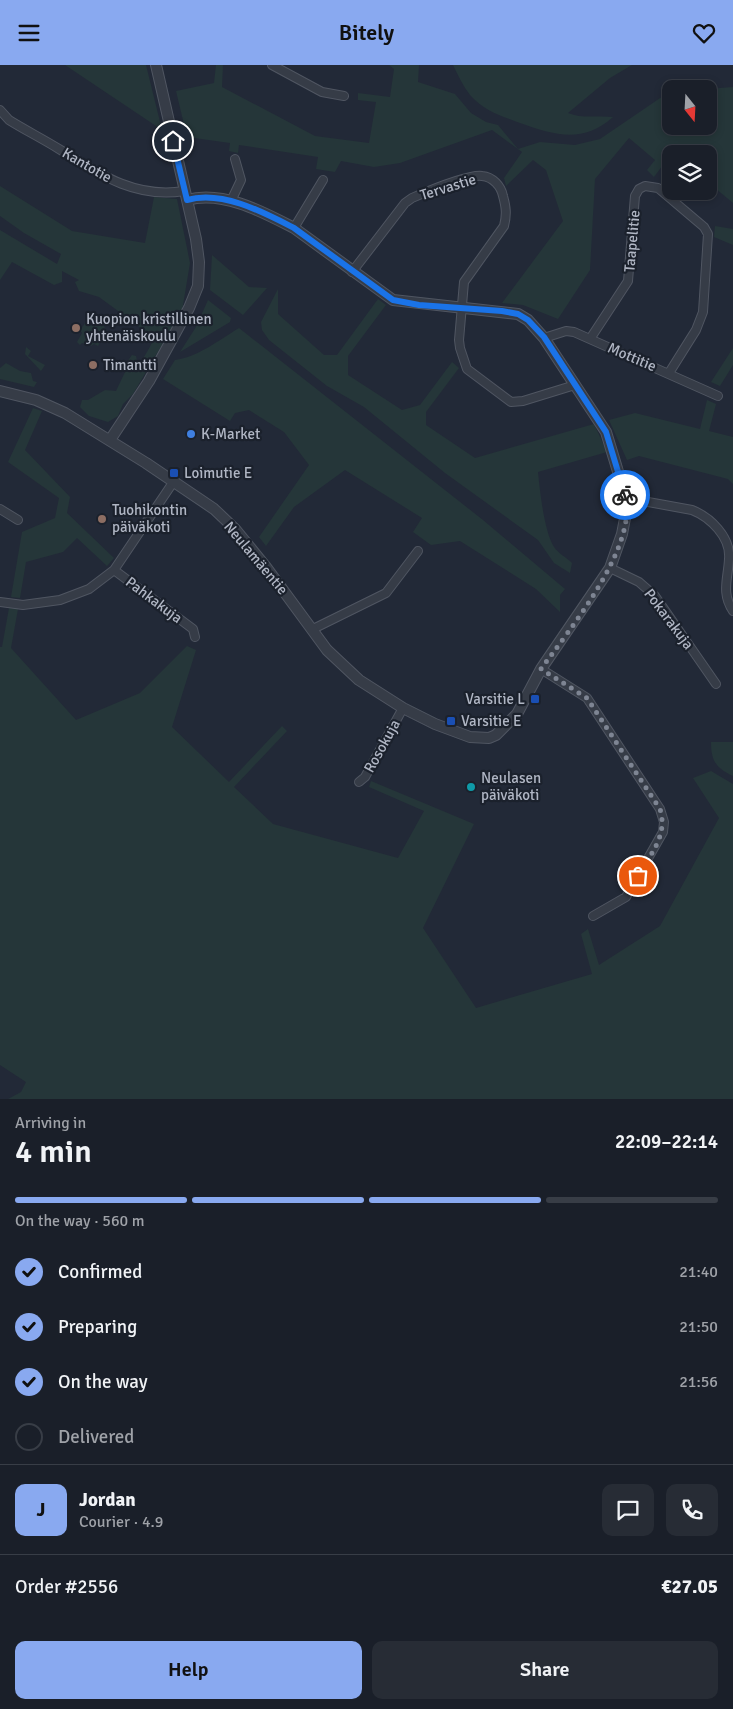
<!DOCTYPE html>
<html lang="en">
<head>
<meta charset="utf-8">
<style>
	:root { --surface:#1a1f29; --page:#272c35; --text:#f1f3f6; --muted:#9fa2a8; --line:#383d46; --accent:#89a9f0 }
	body { margin:0; font-family:Signika,sans-serif; background:var(--page); color:var(--text); height:100vh; display:flex; flex-direction:column; font-size:19px; white-space:nowrap }
	* { box-sizing:border-box; margin:0 }
	p { font-size:16px; color:var(--muted) }
	.icon { flex:none; width:28px; height:28px; fill:none; stroke:currentColor; stroke-width:2; stroke-linecap:round; stroke-linejoin:round }
	.map { position:relative; height:1034px; overflow:hidden }
	.sheet { display:flex; flex-direction:column; background:var(--surface); flex:1 }
	.sheet>* { flex:none }
	.needle { width:32px; rotate:162deg }
	.fabs { position:absolute; left:662px; top:15px; display:grid; gap:10px }
	.fabs a { display:grid; place-items:center; width:55px; height:55px; border-radius:10px; background:var(--surface); box-shadow:0 2px 8px #0003,0 0 0 1px var(--line); font-size:25px }
	.pin { position:absolute; display:grid; place-items:center; width:42px; height:42px; color:#fff; margin:-21px; border:2px solid #fff; border-radius:50%; box-shadow:0 1px 5px #0007 }
	.courier { position:absolute; display:grid; place-items:center; width:50px; height:50px; margin:-25px; border:4px solid #1a73e8; border-radius:50%; background:#fff; color:#222; box-shadow:0 1px 6px #0007 }
	.overview em { font-style:normal; font-weight:600 }
	.overview div { display:flex; flex-direction:column-reverse }
	.overview { display:flex; align-items:center; justify-content:space-between; height:85px; padding:0 15px }
	h1 { font-size:32px; font-weight:600; line-height:38px }
	.bar { display:grid; grid-template-columns:repeat(4,1fr); gap:8px 5px; align-content:center; height:60px; padding:0 15px }
	.bar i { height:6px; border-radius:4px; background:var(--line) }
	.bar .selected { background:var(--accent) }
	.bar p { grid-column:span 4 }
	.line { display:flex; align-items:center; gap:12px; padding:0 15px; border-top:1px solid var(--line) }
	.line div { flex:1 }
	.round { display:grid; place-items:center; flex:none; width:52px; height:52px; border-radius:10px; background:var(--page) }
	ol { padding:0 15px; list-style:none }
	li { display:flex; align-items:center; gap:15px; height:55px }
	li p { margin-inline-start:auto }
	li .icon { padding:5px; border-radius:50%; background:var(--accent); color:#111; stroke-width:4 }
	li:last-child { color:var(--muted) }
	li i { width:28px; height:28px; border:2px solid var(--line); border-radius:50% }
	.button { display:flex; gap:10px; margin-top:auto; padding:10px 15px }
	.button a { flex:1; height:58px; border-radius:10px; background:var(--accent); color:#111; font-size:20px; font-weight:600; line-height:58px; text-align:center }
	.button a+a { background:var(--page); color:var(--text) }
	header { display:flex; justify-content:space-between; align-items:center; height:65px; padding:0 15px; background:var(--accent); color:#111; font-size:22px; font-weight:600 }
	.map>svg:first-child { display:block }
	.green { fill:#253639 }
	.lines { fill:none; stroke-linecap:round; stroke-linejoin:round }
	.minor-casing { stroke:#505662; stroke-width:10 }
	.tertiary-casing { stroke:#505662; stroke-width:12 }
	.minor { stroke:#363c47; stroke-width:8 }
	.tertiary { stroke:#363c47; stroke-width:10 }
	.done { stroke:#7e8593; stroke-width:5; stroke-dasharray:0 9 }
	.route { stroke:#1a73e8; stroke-width:6 }
	.education-dot { fill:#8d6e63; stroke:#1b212c; stroke-width:2 }
	.shop-dot { fill:#3f7fe0; stroke:#1b212c; stroke-width:2 }
	.transit-dot { fill:#1a4fb4; stroke:#1b212c; stroke-width:2 }
	.culture-dot { fill:#0f9aa8; stroke:#1b212c; stroke-width:2 }
	.labels { text-anchor:middle; stroke-width:4.5; stroke-linejoin:round; paint-order:stroke }
	.street-label { font-size:15px; fill:#b0b6c4; stroke:#1b212c }
	.poi-label { font-size:15px; fill:#b0b6c4; stroke:#1b212c; text-anchor:start }
</style>
</head>
<body>
<header><svg class="icon" aria-label="menu" viewBox="0 0 24 24"><path d="M4 6h16M4 12h16M4 18h16"/></svg>Bitely<svg class="icon" aria-label="heart" viewBox="0 0 24 24"><path d="M12 20l-8-8c-3-5 5-10 8-4 3-6 11-1 8 4z"/></svg></header>
<div class="map">
<svg width="733" height="1034" viewBox="0 0 733 1034">
	<rect width="100%" height="100%" fill="#222937"/>
	<path class="green" d="M65,0h81l16,65z
		M216,0h7l-1,22 93,49 54,7 7,-41 -18,-2v-7l32,4 4,-28 -5,-4h30l-1,17 37,12 16,19 15,9 12,3 20,24 22,-7 35,3 25,-6 69,-47h2v34h38v-37h-2l26,-2v116l-24,-20v-29h-38l-17,23 -7,-7 8,-10 -26,-22 -34,41 -5,91 -32,49 -35,-14 -21,-2 61,-82 -17,-51 -13,-10 -27,26 -2,-8 18,-26 -30,-22 -92,33 -26,4 -33,-6 -6,11 -19,-3 2,-12 -79,-12 -1,8 -9,-2 1,-8 -43,-6 -11,-46 38,-8z
		M453,0h179l-22,13 -42,35c14,6 30,2 45,4 -30,27 -59,18 -93,6 -19,-7 -36,-12 -50,-28 -7,-9 -12,-20 -17,-30z
		M0,121l72,45 73,12 9,-46 23,2 13,64 -8,48 -49,83 -10,10 -5,12 -10,6 -19,-6 -9,-9 2,-7h6l17,-10 11,1 10,-21 11,1c4,-12 13,-21 16,-32l-5,-6 -49,-36 -20,-6 -4,-9 4,-2 -17,-9v11l-8,3 -42,-23 -12,18v-50l57,34 4,-10 -37,-21 -24,-17z
		M715,161l18,3v16l-19,-8z
		M212,190l37,32 18,1 -24,27 -33,-25z
		M278,224v25l46,41h13l41,-56 8,6 -38,51v19l54,35 18,-5 32,-43 7,6 -33,44v13l49,33 119,-34 13,28 -69,20c2,19 6,59 16,75 4,6 13,11 18,16l-2,10 -16,-10 -16,-23 -93,-67 -81,-66 -37,-21 -58,-46 -7,-10 -1,-8z
		M208,235l23,18 -1,4 -50,30 16,-25z
		M92,249l5,2 10,15 -9,15 -4,-2 -3,2 -9,-3 -2,2 -3,-3 5,-9 -2,-3z
		M239,263l244,192 82,69 -5,6v17l-24,-23 -76,-48 -29,4 -18,-13 9,-14 -77,-48 -51,37 -28,39 -7,-9 50,-72 -25,-33 -35,-22 -14,3 -5,8 -67,-42 12,-19c23,-3 44,-20 64,-32z
		M26,282l5,4 -3,5 17,9 -4,6 -16,-17z
		M733,283v17l-13,21 -9,-4z
		M132,290l4,1 2,9 -8,5 -3,-8z
		M6,298l14,8 11,2 2,8 4,1 -3,5 -34,-8v-11z
		M707,335l9,4 -7,27 24,6v47l-5,-5 -89,-23 -12,4 -18,-40 26,-7 65,16z
		M33,343l9,3 -17,39 45,47 -3,16 47,45 -7,8 -30,-28 -14,14 -37,10 -6,36 -9,-1 11,-65 33,-14 4,-20 -51,-36z
		M9,543l9,1 -7,39 65,72 64,-27 47,-47 9,4 -24,77 57,55 53,-56 5,5 -53,56 39,37 125,34 26,-47 -55,-24 2,-6 103,43 -51,104 53,80 116,-34 -11,-40 7,-5 11,36 61,-39 59,-108 -26,-40 18,-7 22,13v315h-725l13,-7 5,-10 -26,-17v-418h2z
		M711,677h22v34c-17,-8 -22,-15 -22,-34z"/>
	<g class="lines">
		<defs>
			<path id="minor" d="M272,0l50,27 22,4
				M0,45l9,10c16,10 34,19 50,29 40,25 76,50 125,42
				M231,136l10,-21 -6,-21
				M294,163l29,-48
				M352,207l53,-69 7,-5c14,-6 57,-24 70,-22 11,1 19,10 21,20 3,11 4,18 1,30l-40,56 -5,58 1,8 7,21 44,33 12,-1 52,-16
				M544,273l22,-7 8,1 144,64
				M590,274l38,-58 7,-85 4,-7 6,-3 13,2 46,39 4,7 -5,78 -7,18 -27,43
				M626,433l66,12c18,7 39,27 37,49 -1,20 -8,34 4,52
				M0,444l18,11
				M610,503l29,14 16,14 61,88
				M114,505l79,59 2,8
				M0,537l23,3 37,-5 29,-11 25,-19 60,-89
				M313,564l73,-36 32,-42
				M541,604l46,29 73,111 4,13 -1,10 -37,65 -33,19
				M359,717l6,-5 38,-69"/>
			<path id="tertiary" d="M0,326l36,9 29,13 81,50 68,46 21,20 31,38 61,83 32,30 44,28 32,16 35,13 19,1 7,-3 21,-21 24,-45 69,-101 12,-34 4,-21v-15l-20,-66 -62,-94 -16,-18 -10,-6 -125,-14 -99,-72c-31,-16 -71,-38 -107,-28
				M110,375l39,-59 40,-73 9,-22 1,-24 -3,-23 -40,-174"/>
		</defs>
		<use href="#minor" class="minor-casing"/>
		<use href="#tertiary" class="tertiary-casing"/>
		<use href="#minor" class="minor"/>
		<use href="#tertiary" class="tertiary"/>
	</g>
	<g class="lines">
		<path class="done" d="M625,430c14,51 -56,135 -84,174l46,29 73,111c8,27 -9,44 -22,67"/>
		<path class="route" d="M173,76l14,59c35,-10 76,12 107,28l99,72 26,5 83,6 16,3 10,6 16,17 62,95 19,63"/>
	</g>
	<g class="education-dot">
		<circle cx="76" cy="263" r="5"/>
		<circle cx="93" cy="300" r="5"/>
		<circle cx="102" cy="454" r="5"/>
	</g>
	<circle class="shop-dot" cx="191" cy="369" r="5"/>
	<g class="transit-dot">
		<rect x="169" y="403" width="10" height="10" rx="2.5"/>
		<rect x="530" y="629" width="10" height="10" rx="2.5"/>
		<rect x="446" y="651" width="10" height="10" rx="2.5"/>
	</g>
	<circle class="culture-dot" cx="471" cy="722" r="5"/>
	<g class="labels">
		<g class="street-label">
			<text transform="translate(87 100) rotate(30)" y="5">Kantotie</text>
			<text transform="translate(448 122) rotate(-17)" y="5">Tervastie</text>
			<text transform="translate(632 176) rotate(-85)" y="5">Taapelitie</text>
			<text transform="translate(632 292) rotate(23)" y="5">Mottitie</text>
			<text transform="translate(256 493) rotate(50)" y="5">Neulamäentie</text>
			<text transform="translate(154 535) rotate(37)" y="5">Pahkakuja</text>
			<text transform="translate(669 554) rotate(53)" y="5">Pokarakuja</text>
			<text transform="translate(382 681) rotate(-61)" y="5">Rosokuja</text>
		</g>
		<g class="poi-label">
			<text x="86" y="259">Kuopion kristillinen<tspan x="86" dy="17">yhtenäiskoulu</tspan></text>
			<text x="103" y="305">Timantti</text>
			<text x="201" y="374">K-Market</text>
			<text x="184" y="413">Loimutie E</text>
			<text x="112" y="450">Tuohikontin<tspan x="112" dy="17">päiväkoti</tspan></text>
			<text x="525" y="639" text-anchor="end">Varsitie L</text>
			<text x="461" y="661">Varsitie E</text>
			<text x="481" y="718">Neulasen<tspan x="481" dy="17">päiväkoti</tspan></text>
		</g>
	</g>
</svg>
<div class="fabs">
<a><svg class="needle" viewBox="-14 -14 28 28"><path d="M0-13l5 13h-10z" fill="#e53935"/><path d="M0 13l5-13h-10z" fill="#9fa2a8"/></svg></a>
<a><svg class="icon" aria-label="layers" viewBox="0 0 24 24"><path d="M12 4l9 5-9 5-9-5zM3 14l9 5 9-5"/></svg></a>
</div>
<div class="pin" style="left:638px;top:811px;background:#ea580c"><svg class="icon" aria-label="bag" viewBox="0 0 24 24"><path d="M5 8h14l-1 12H6zM9 8a3 3 0 0 1 6 0"/></svg></div>
<div class="pin" style="left:173px;top:76px;background:#1f2937"><svg class="icon" aria-label="home" viewBox="0 0 24 24"><path d="M3 11l9-7 9 7M6 9v11h12V9"/></svg></div>
<div class="courier" style="left:625px;top:430px"><svg class="icon" aria-label="bike" viewBox="0 0 24 24"><circle cx="6" cy="16" r="4"/><circle cx="18" cy="16" r="4"/><path d="M6 16l4-8h5l3 8M10 8l3 8H6M13 5h3"/></svg></div>
</div>
<section class="sheet">
<div class="overview"><div><h1>4 min</h1><p>Arriving in</p></div><em>22:09–22:14</em></div>
<div class="bar"><i class="selected"></i><i class="selected"></i><i class="selected"></i><i></i><p>On the way · 560 m</p></div>
<ol>
<li><svg class="icon" aria-label="check" viewBox="0 0 24 24"><path d="M5 12l5 5 9-10"/></svg>Confirmed<p>21:40</p></li>
<li><svg class="icon" aria-label="check" viewBox="0 0 24 24"><path d="M5 12l5 5 9-10"/></svg>Preparing<p>21:50</p></li>
<li><svg class="icon" aria-label="check" viewBox="0 0 24 24"><path d="M5 12l5 5 9-10"/></svg>On the way<p>21:56</p></li>
<li><i></i>Delivered</li>
</ol>
<div class="line" style="height:90px"><b class="round" style="background:var(--accent);color:#111">J</b><div><b>Jordan</b><p>Courier · 4.9</p></div><a class="round"><svg class="icon" aria-label="chat" viewBox="0 0 24 24"><path d="M4 5h16v11H9l-5 4z"/></svg></a><a class="round"><svg class="icon" aria-label="phone" viewBox="0 0 24 24"><path d="M5 4h4l2 5-3 2q2 4 5 5l2-3 5 2v4C11 20 4 13 5 4z"/></svg></a></div>
<div class="line" style="height:65px"><div>Order #2556</div><b>€27.05</b></div>
<div class="button"><a>Help</a><a>Share</a></div>
</section>
</body>
</html>
